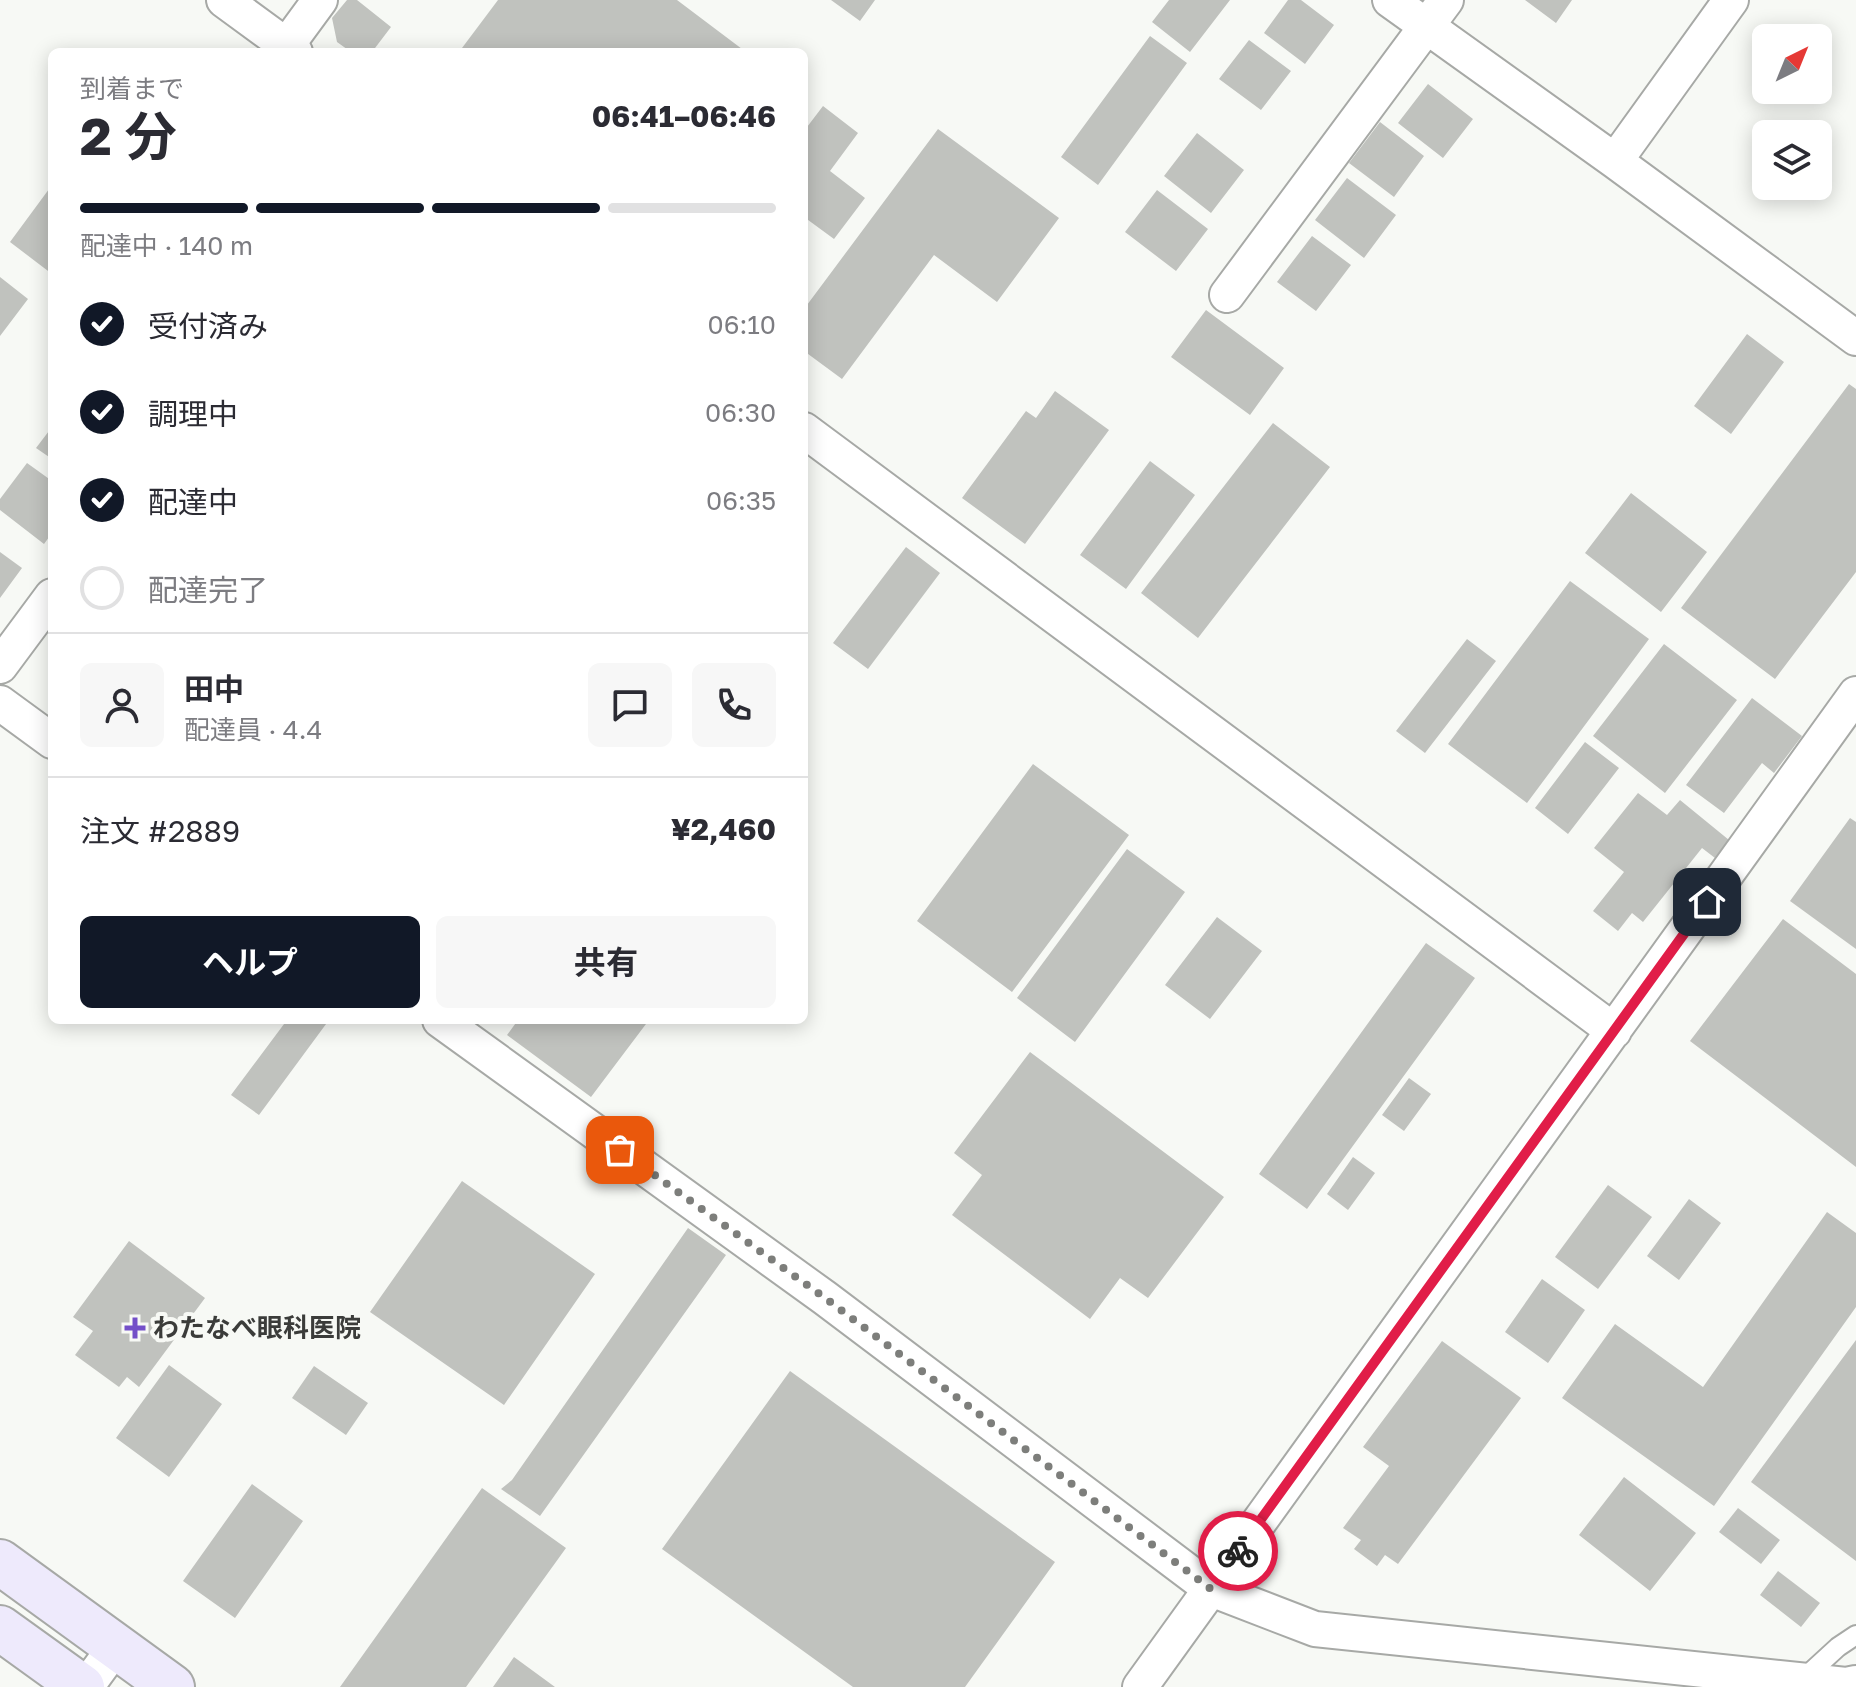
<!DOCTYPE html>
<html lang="ja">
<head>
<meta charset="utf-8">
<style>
	:root { --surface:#fff; --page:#f7f7f7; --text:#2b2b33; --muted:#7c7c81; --line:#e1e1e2; --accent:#111827 }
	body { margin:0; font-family:"Golos Text","Noto Sans JP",sans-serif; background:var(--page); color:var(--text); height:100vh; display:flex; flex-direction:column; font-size:30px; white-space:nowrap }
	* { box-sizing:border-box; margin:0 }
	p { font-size:26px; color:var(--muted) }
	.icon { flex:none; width:44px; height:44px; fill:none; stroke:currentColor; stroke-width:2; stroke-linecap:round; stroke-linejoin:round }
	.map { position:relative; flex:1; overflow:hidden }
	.side { position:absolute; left:48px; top:48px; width:760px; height:976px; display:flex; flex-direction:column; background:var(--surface); border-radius:12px; box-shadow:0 4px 20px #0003 }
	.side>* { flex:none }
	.needle { width:52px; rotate:43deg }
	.tools { position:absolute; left:1752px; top:24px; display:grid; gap:16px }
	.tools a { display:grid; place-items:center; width:80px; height:80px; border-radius:12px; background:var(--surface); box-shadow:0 4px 20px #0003; font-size:40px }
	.pin { position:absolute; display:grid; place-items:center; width:68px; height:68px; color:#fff; margin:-34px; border-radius:16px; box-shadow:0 4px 12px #0006 }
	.courier { position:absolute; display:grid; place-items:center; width:80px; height:80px; margin:-40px; border:6px solid #e11d48; border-radius:50%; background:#fff; color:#222; box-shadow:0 2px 10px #0007 }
	.head em { font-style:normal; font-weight:700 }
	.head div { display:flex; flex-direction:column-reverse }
	.head { display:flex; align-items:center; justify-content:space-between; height:136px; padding:0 32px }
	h1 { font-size:52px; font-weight:700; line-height:60px }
	.bar { display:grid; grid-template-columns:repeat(4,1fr); gap:12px 8px; align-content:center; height:96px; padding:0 32px }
	.bar i { height:10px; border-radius:6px; background:var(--line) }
	.bar .active { background:var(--accent) }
	.bar p { grid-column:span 4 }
	.line { display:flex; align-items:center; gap:20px; padding:0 32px; border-top:2px solid var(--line) }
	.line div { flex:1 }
	.round { display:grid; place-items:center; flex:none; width:84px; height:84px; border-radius:12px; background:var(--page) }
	ol { padding:0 32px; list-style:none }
	li { display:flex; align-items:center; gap:24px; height:88px }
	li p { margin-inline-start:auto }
	li .icon { padding:8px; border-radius:50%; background:var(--accent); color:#fff; stroke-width:4 }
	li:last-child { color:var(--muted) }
	li i { width:44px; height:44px; border:4px solid var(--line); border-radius:50% }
	.cta { display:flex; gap:16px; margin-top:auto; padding:16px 32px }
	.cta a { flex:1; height:92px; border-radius:12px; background:var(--accent); color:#fff; font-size:32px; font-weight:700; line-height:92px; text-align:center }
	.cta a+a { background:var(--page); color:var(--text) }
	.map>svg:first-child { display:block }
	.building { fill:#c0c2be }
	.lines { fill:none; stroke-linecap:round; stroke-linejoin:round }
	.lane-casing { stroke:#a7a9a6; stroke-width:22 }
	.street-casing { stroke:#a7a9a6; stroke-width:38 }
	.secondary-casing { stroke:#a7a9a6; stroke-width:48 }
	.lane { stroke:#fff; stroke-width:18 }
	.street { stroke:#fff; stroke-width:34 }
	.secondary { stroke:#eeeafc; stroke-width:44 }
	.done { stroke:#7d7e7b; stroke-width:8; stroke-dasharray:0 14.4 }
	.route { stroke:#e11d48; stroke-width:10 }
	.poi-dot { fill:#734fc8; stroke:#f7f9f5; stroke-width:3 }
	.labels { text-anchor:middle; stroke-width:8; stroke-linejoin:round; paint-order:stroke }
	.poi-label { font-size:26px; font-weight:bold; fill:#3b3c3a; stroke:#f7f9f5; text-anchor:start }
</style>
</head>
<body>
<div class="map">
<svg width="1856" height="1687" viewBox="0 0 1856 1687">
	<rect width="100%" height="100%" fill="#f7f9f5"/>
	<path class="building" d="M347,0h10l34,27 -19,25h-21l-14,-10 -5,-24z
		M498,0h179l69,52h-287z
		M831,0h44l-15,21z
		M1169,0h61l-40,52 -38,-30z
		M1288,0h13l33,25 -29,39 -41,-31z
		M1525,0h47l-16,23z
		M1150,36l37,27 -89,122 -37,-28z
		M1249,40l42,31 -30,39 -42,-31z
		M1428,84l45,35 -30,39 -45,-35z
		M823,106l35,27 -28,38 35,27 -31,41 -30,-22v-86z
		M1380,122l44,34 -30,41 -45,-34z
		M938,129l121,89 -62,84 -63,-47 -92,124 -38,-28v-42z
		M1197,133l47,37 -33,43 -47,-37z
		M1347,178l49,37 -32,43 -49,-38z
		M52,185v89l-42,-32z
		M1157,190l51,39 -32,42 -51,-39z
		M1312,236l39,29 -35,46 -39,-29z
		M0,277l28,22 -28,37z
		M1206,310l78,58 -34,47 -79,-58z
		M1747,334l37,28 -53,72 -37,-28z
		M1849,384l7,5v183l-81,107 -94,-71z
		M1055,391l54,39 -84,114 -63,-46 64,-87 10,7z
		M1273,423l57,44 -132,171 -57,-45z
		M52,427v32l-16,-11z
		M1150,461l45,34 -69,94 -46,-34z
		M27,463l25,18v52l-8,11 -44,-34v-11z
		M1631,493l76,59 -46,60 -76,-59z
		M906,547l34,26 -72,96 -35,-26z
		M0,552l22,16 -22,30z
		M1570,581l79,58 -122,164 -79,-59z
		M1467,639l29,22 -71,92 -29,-22z
		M1664,644l73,56 -72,93 -72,-57z
		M1752,698l50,38 -28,37 -12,-10 -38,50 -38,-28z
		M1585,742l34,26 -51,66 -33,-26z
		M1033,764l96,71 -117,157 -95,-71z
		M1638,793l29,22 13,-15 49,40 -14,18 -13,-10 -59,74 -11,-9 -14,18 -25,-20 31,-39 -30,-24z
		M1850,818l6,4v127l-66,-48z
		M1127,849l58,43 -110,150 -58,-44z
		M1217,917l45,34 -52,68 -45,-34z
		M1783,919l73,55v193l-166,-126z
		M1426,943l49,35 -168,231 -48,-35z
		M287,1020h42l-70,95 -28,-20z
		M518,1020h131l-58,77 -84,-62z
		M1030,1052l194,145 -76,101 -28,-20 -30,41 -138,-104 30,-40 -28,-22z
		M1409,1078l22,16 -27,37 -22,-16z
		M1353,1157l22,16 -27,37 -21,-16z
		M462,1181l133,93 -91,131 -134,-93z
		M1608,1185l44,32 -54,72 -43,-32z
		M1689,1199l32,24 -42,57 -32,-24z
		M1827,1212l29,21v74l-142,199 -152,-108 53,-74 88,63z
		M688,1228l38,27 -186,261 -39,-27 11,-9z
		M129,1241l76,57 -66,89 -12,-10 -8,10 -44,-32 18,-24 -20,-14z
		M1542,1279l43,31 -37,53 -43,-31z
		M1856,1340v221l-105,-79z
		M1442,1341l79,57 -123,166 -13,-9 -8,11 -23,-17 7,-9 -18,-12 46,-62 -26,-19z
		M169,1365l53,39 -53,73 -53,-39z
		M314,1366l54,37 -22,32 -54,-37z
		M790,1371l265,191 -90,125h-112l-191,-138z
		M1624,1477l72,56 -46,58 -71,-56z
		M252,1484l51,37 -68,97 -52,-37z
		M482,1488l84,60 -100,139h-126z
		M1738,1508l42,32 -19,24 -42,-32z
		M1778,1571l42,32 -19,24 -41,-32z
		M514,1657l41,30h-62z"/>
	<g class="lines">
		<defs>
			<path id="lane" d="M1802,1680l36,-33 18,-12"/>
			<path id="street" d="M224,0l71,52
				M1390,0l225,161 241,177
				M287,45l33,-45
				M1615,161l116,-161
				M1227,295l219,-295
				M804,430l810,601
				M0,666l52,-70
				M0,703l52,38
				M440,1020l385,278 386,291 104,40 531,56 10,-2
				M86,1687l30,-41
				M1140,1687l716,-993"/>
			<path id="secondary" d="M0,1562l172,125
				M0,1628l82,59"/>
		</defs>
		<use href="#lane" class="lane-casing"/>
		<use href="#street" class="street-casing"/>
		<use href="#secondary" class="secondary-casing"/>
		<use href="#lane" class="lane"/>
		<use href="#street" class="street"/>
		<use href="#secondary" class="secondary"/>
	</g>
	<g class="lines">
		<path class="done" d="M620,1150l205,148 386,291 27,-38"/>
		<path class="route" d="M1238,1551l469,-649"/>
	</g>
	<path class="poi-dot" d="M131 1316h8v8h8v8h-8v8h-8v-8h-8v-8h8z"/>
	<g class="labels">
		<g class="poi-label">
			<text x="153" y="1337">わたなべ眼科医院</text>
		</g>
	</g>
</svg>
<div class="tools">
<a><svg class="needle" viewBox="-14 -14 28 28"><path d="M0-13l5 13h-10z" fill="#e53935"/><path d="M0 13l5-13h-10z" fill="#7c7c81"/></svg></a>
<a><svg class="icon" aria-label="layers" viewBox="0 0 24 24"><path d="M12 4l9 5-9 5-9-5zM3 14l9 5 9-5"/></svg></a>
</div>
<div class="pin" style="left:620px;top:1150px;background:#ea580c"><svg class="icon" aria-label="bag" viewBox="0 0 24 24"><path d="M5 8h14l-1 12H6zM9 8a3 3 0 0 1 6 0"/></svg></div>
<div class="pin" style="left:1707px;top:902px;background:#1f2937"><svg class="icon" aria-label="home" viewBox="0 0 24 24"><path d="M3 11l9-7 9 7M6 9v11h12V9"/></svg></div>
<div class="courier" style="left:1238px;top:1551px"><svg class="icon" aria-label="bike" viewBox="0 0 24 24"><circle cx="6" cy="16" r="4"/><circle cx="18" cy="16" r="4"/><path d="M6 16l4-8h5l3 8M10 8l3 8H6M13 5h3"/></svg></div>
<section class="side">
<div class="head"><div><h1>2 分</h1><p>到着まで</p></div><em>06:41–06:46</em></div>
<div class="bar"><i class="active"></i><i class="active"></i><i class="active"></i><i></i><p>配達中 · 140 m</p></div>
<ol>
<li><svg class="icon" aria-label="check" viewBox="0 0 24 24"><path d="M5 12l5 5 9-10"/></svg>受付済み<p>06:10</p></li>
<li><svg class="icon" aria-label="check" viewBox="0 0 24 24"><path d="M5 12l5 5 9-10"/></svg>調理中<p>06:30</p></li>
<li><svg class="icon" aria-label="check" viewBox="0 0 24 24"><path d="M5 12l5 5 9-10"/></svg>配達中<p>06:35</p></li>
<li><i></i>配達完了</li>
</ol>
<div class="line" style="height:144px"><a class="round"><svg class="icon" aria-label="person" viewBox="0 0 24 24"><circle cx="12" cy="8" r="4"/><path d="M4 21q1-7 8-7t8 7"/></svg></a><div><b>田中</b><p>配達員 · 4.4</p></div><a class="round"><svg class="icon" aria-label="chat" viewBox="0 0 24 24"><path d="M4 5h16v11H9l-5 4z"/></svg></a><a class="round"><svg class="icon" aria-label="phone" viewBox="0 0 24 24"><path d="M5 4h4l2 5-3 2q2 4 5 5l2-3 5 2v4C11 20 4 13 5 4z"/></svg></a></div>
<div class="line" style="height:104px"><div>注文 #2889</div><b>¥2,460</b></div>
<div class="cta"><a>ヘルプ</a><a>共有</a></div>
</section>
</div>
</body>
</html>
